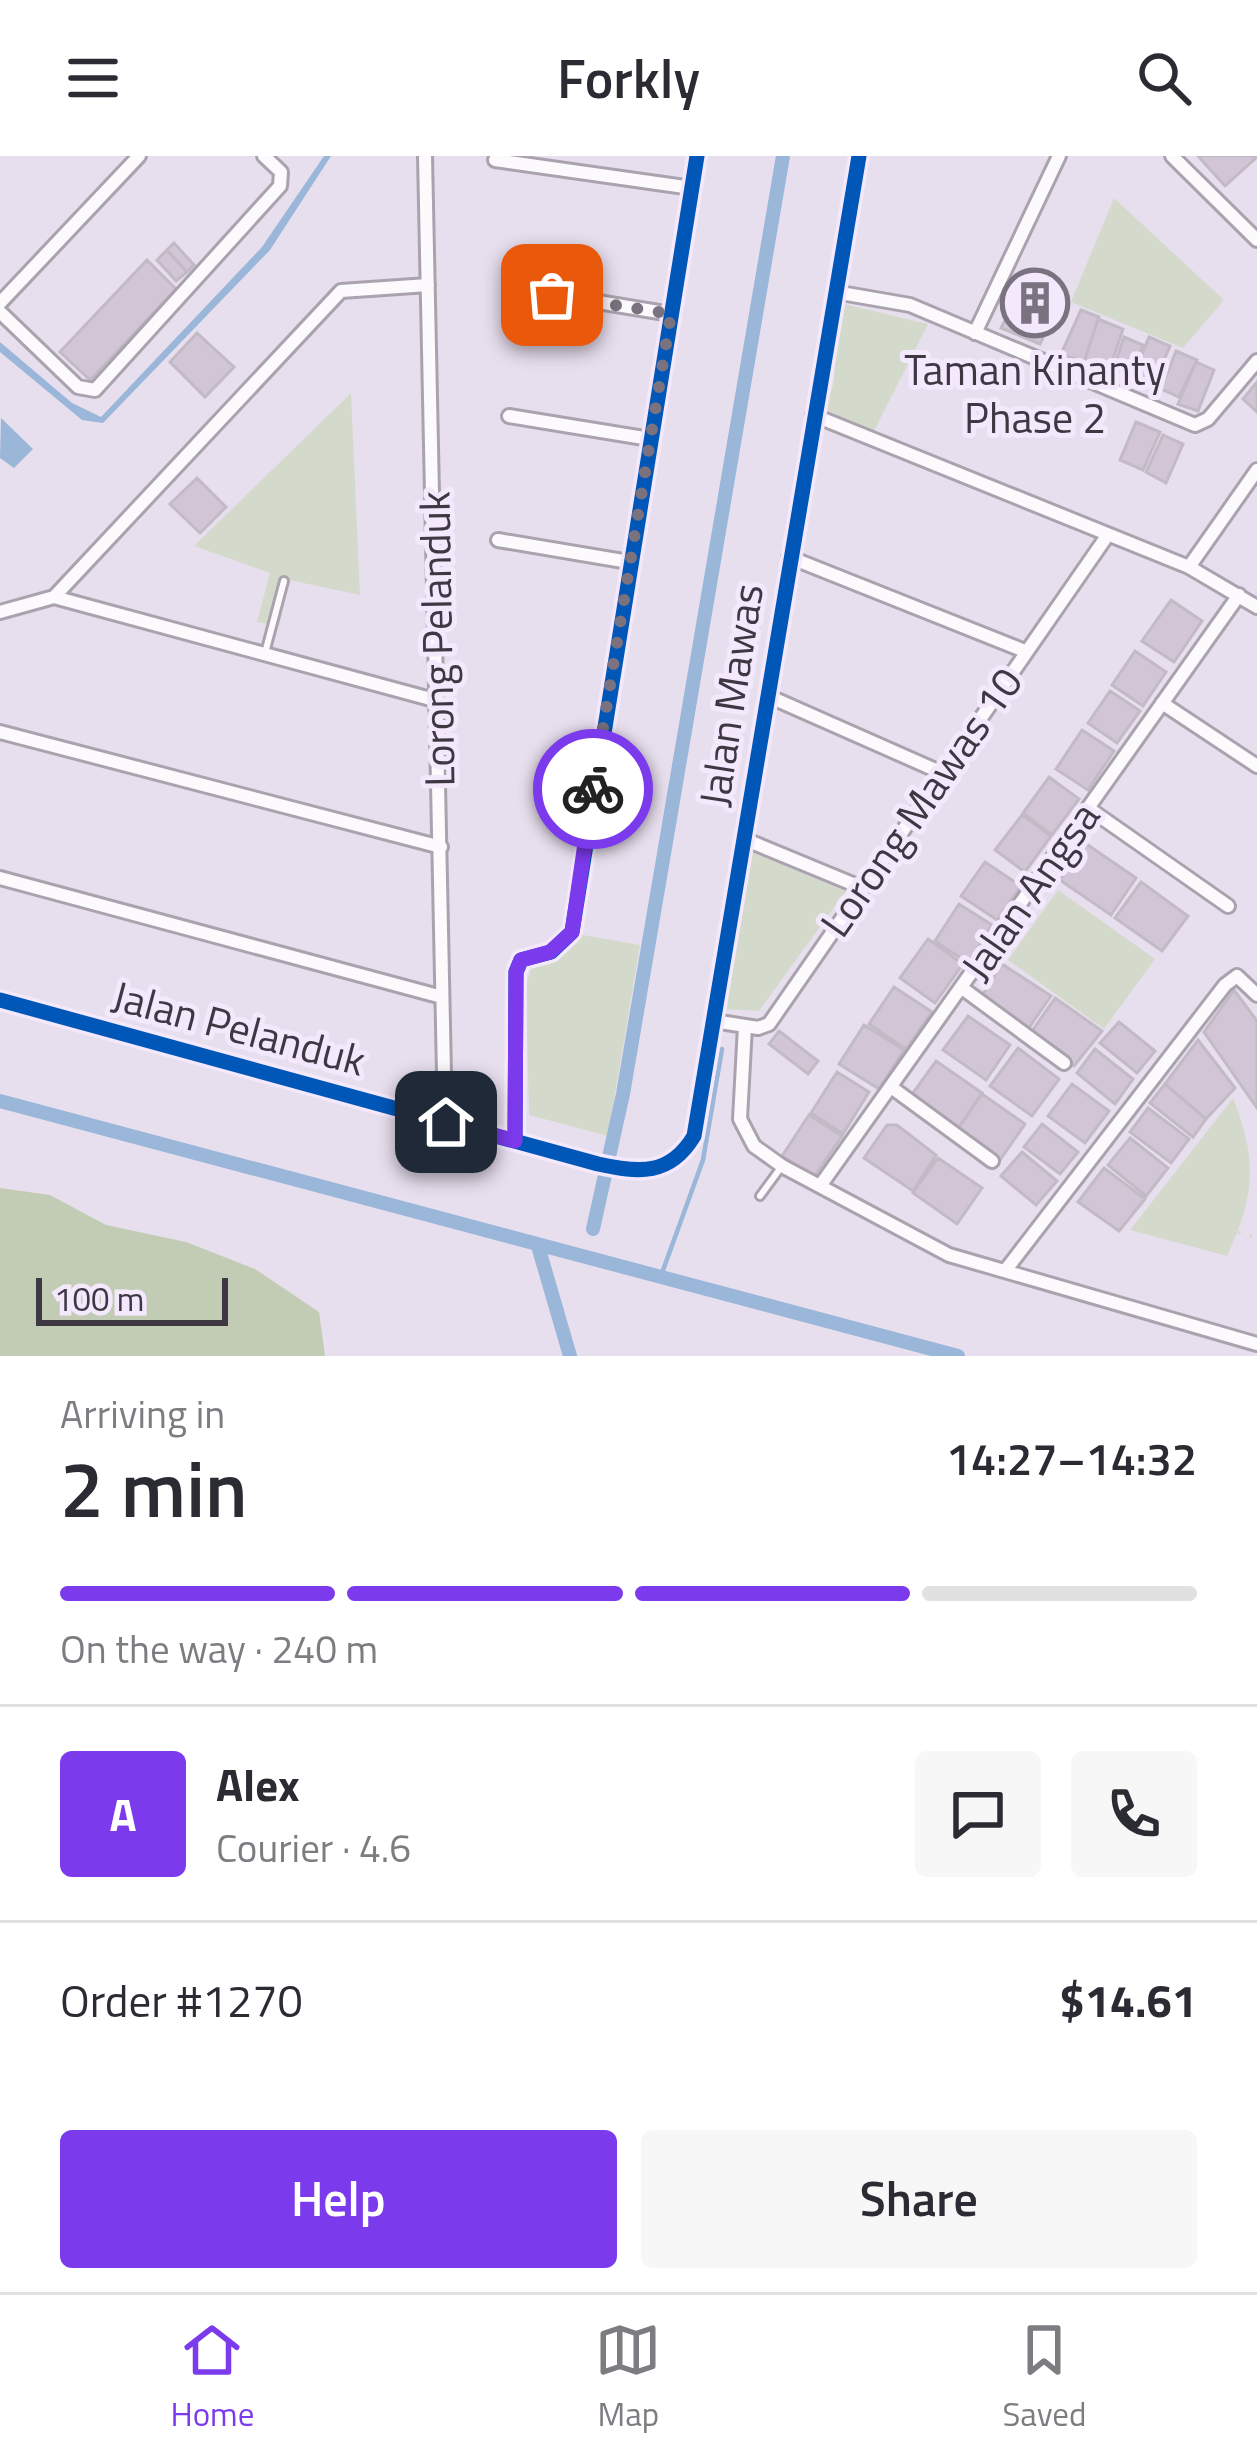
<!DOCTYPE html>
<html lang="en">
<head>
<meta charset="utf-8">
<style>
	:root { --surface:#fff; --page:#f7f7f7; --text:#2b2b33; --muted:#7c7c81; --line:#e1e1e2; --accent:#7c3aed }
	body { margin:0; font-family:"Titillium Web",sans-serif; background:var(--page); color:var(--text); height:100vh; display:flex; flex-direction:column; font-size:45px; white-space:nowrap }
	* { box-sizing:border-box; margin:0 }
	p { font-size:39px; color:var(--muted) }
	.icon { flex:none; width:66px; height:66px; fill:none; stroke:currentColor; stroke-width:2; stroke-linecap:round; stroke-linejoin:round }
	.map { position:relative; height:1200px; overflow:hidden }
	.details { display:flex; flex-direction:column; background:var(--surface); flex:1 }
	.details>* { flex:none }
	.scale { position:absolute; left:36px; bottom:30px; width:192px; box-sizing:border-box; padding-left:12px; border:6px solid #3e3843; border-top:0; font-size:33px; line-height:42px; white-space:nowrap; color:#3e3843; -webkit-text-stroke:9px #f4e8fd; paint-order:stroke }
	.pin { position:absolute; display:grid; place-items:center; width:102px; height:102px; color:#fff; margin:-51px; border-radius:24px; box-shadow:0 6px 18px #0006 }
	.courier { position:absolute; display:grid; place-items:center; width:120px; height:120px; margin:-60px; border:9px solid #7c3aed; border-radius:50%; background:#fff; color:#222; box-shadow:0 3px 15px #0007 }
	.headline em { font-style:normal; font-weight:600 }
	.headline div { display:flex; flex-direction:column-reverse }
	.headline { display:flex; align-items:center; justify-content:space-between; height:204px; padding:0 60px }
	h1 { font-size:78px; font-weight:600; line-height:90px }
	.bar { display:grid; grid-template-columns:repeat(4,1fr); gap:18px 12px; align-content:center; height:144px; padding:0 60px }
	.bar i { height:15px; border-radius:9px; background:var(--line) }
	.bar .selected { background:var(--accent) }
	.bar p { grid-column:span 4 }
	.line { display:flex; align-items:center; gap:30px; padding:0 60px; border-top:3px solid var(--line) }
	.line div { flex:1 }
	.round { display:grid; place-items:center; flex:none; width:126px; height:126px; border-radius:12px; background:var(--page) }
	.action { display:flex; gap:24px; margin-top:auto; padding:24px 60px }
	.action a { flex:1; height:138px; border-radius:12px; background:var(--accent); color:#fff; font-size:48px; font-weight:600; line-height:138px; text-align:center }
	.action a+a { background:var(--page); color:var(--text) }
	header { display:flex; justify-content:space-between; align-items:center; height:156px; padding:0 60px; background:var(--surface); font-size:54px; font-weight:600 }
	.tab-bar { display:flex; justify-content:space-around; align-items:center; height:168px; border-top:3px solid var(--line); background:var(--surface); font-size:33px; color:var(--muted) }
	.tab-bar a { display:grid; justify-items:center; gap:6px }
	.tab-bar .selected { color:var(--accent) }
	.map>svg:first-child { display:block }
	.green { fill:#d4dacb }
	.forest { fill:#c2cbb4 }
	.water { fill:#9ab6d9 }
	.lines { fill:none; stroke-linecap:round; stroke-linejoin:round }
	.stream { stroke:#9ab6d9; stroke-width:4.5 }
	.canal { stroke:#9ab6d9; stroke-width:14 }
	.building { fill:#d2c6d6; stroke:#c2bac5; stroke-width:3 }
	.service-casing { stroke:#aaa3af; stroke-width:12 }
	.minor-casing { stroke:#aaa3af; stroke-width:18 }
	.path { stroke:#d9d6da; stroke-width:3; stroke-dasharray:3 9; stroke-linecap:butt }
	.service { stroke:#fcfafc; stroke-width:6 }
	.minor { stroke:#fcfafc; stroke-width:12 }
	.cycleway-casing { stroke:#f4e8fd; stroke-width:22 }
	.cycleway { stroke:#0057b8; stroke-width:15 }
	.done { stroke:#7a727f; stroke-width:12; stroke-dasharray:0 21.6 }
	.route { stroke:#7c3aed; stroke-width:15 }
	.labels { text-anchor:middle; stroke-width:10; stroke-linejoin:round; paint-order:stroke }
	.poi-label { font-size:42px; fill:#3e3843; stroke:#f4e8fd }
	.street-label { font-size:42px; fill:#3e3843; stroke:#f4e8fd }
</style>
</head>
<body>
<header><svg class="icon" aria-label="menu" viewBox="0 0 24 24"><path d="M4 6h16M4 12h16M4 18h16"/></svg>Forkly<svg class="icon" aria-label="search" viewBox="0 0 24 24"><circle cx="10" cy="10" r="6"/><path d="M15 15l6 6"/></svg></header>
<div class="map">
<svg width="1257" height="1200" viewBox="0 0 1257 1200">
	<rect width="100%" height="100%" fill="#e8dfee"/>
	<path class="green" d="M1114,42l110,102 -41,48 -112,-46z
		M844,148l84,20 -55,109 -48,-23 9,-28 1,-54z
		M351,237l9,202 -71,-15 -10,46 -22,-4 13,-49 -76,-27z
		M750,695l96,40 -87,120 -35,-2z
		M1058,734l97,69 -51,70 -96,-69z
		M583,779l57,10 -32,191 -79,-21 -3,-131 9,-29z
		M1233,942c24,61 23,96 -6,158l-97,-26z"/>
	<path class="forest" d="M0,1032l50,7 56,30 80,17 69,27 64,43 6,44h-325z"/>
	<path class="water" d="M324,0h7l-61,94 -167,173 -21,-3 -82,-68v-10l72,61 29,14 161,-170z
		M1,262l32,31 -19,19 -14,-10z"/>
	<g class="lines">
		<path class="stream" d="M662,1117l41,-113 19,-111"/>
		<path class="canal" d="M0,945l958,255
			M593,1073l30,-135 160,-938
			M538,1090l32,110"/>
	</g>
	<path class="building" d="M1198,0h59v1l-32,29z
		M174,87l20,22 -7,7 -20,-22z
		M167,94l20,22 -11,9 -19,-21z
		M147,104l29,29 -86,91 -30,-28z
		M1018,126l44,19 -11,23 -44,-19z
		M1011,153l38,16 -9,19 -39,-16z
		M1081,154l18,7 -15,45 -23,-8z
		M1098,163l25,10 -14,42 -24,-12z
		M197,177l37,34 -29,30 -35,-35z
		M1124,181l19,8 -12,30 -18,-5z
		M1149,181l21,9 -17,40 -21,-7z
		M1176,195l21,9 -18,37 -18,-8z
		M1196,206l18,8 -16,41 -20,-7z
		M1257,226v30l-14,-13z
		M1136,266l24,10 -17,38 -23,-10z
		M1163,279l20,9 -17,39 -20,-11z
		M197,322l29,29 -26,26 -30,-29z
		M1171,444l31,21 -28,41 -32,-21z
		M1135,495l31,21 -23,34 -31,-21z
		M1110,535l30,20 -23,32 -29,-20z
		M1082,574l32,21 -26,39 -32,-21z
		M1049,621l30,22 -27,36 -29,-22z
		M1022,659l29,21 -26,36 -30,-22z
		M1085,687l51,35 -25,37 -51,-35z
		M985,706l36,24 -24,34 -36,-24z
		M1141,726l47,34 -26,35 -47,-33z
		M959,748l33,21 -24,38 -33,-22z
		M928,783l35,25 -28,39 -35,-25z
		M1002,808l49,32 -25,36 -42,-29 -1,-9z
		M894,831l38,25 -26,37 -37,-25z
		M1234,834l23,31v87l-53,-76z
		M1055,842l47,33 -28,35 -44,-32z
		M968,860l42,29 -24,35 -43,-30z
		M1119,866l36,29 -18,22 -37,-30z
		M864,869l40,25 -25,39 -40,-25z
		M779,875l39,30 -10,13 -39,-30z
		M1198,884l37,48 -29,31 -41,-35z
		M1018,892l41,31 -27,37 -42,-30z
		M1095,893l38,30 -18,25 -38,-31z
		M936,905l46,32 -27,40 -48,-32z
		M837,916l32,20 -26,42 -32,-21z
		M1072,928l37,27 -24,32 -37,-27z
		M1165,928l41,35 -13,18 -43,-34z
		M982,938l43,30 -27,39 -43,-30z
		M1148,952l41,31 -18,24 -41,-31z
		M809,959l33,21 -28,41 -32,-21z
		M1042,968l36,28 -18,22 -36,-27z
		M887,969h10l39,30 -23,36 -49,-33z
		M1130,982l38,30 -22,28 -38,-31z
		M1022,996l35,29 -21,24 -35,-29z
		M938,1002l44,30 -25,36 -44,-31z
		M1104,1012l41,31 -26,32 -41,-29z"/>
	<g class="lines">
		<defs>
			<path id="service" d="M265,497l19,-72
				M760,1040l22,-30"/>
			<path id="minor" d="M425,0l20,966
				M1172,0l85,84
				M495,4l197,28
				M513,132l158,26
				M835,136l75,13 285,120 13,-6 49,-58
				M0,147l139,-147
				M0,156l78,75 17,3 185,-204 1,-14 -17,-16
				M975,177l84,-177
				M813,259l376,152 68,40
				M509,260l141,23
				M498,384l131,22
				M789,401l236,94
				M1189,411l68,-97
				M54,441l384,104
				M0,456l54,-15 287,-306 87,-6
				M768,540l172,76
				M1162,547l95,63
				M0,576l441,115
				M1088,652l140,98
				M744,683l116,48
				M0,722l442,119
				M962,832l102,75
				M0,844l598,164c41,9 72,12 96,-28l165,-980
				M714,865l44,7 11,-4 338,-488
				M745,870l-5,93 14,27 28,20 167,89 308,89
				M891,931l101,74
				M515,984l1,-168 5,-12 30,-8 21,-20 125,-776
				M820,1030l419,-591
				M1005,1115l220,-286 12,-9 20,19"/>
		</defs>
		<use href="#service" class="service-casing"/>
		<use href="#minor" class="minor-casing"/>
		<path class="path" d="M1238,1076l19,6"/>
		<use href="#service" class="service"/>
		<use href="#minor" class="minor"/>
		<defs>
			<path id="cycleway" d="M0,844l598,164c41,9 72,12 96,-28l165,-980
				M515,984l1,-168 5,-12 30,-8 21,-20 125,-776"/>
		</defs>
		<use href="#cycleway" class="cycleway-casing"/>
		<use href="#cycleway" class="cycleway"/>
	</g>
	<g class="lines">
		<path class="done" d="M552,139l119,19 -78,475"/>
		<path class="route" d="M446,966l69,19 1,-169 5,-12 29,-8 22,-20 21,-143"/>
	</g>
	<defs>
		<symbol id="building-ring" viewBox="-11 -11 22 22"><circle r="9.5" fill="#f4e8fd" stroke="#7a727f" stroke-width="1.5"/><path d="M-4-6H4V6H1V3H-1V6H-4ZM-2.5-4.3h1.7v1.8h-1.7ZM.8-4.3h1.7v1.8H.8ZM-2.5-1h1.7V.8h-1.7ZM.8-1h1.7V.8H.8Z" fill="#7a727f"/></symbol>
	</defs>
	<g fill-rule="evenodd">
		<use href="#building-ring" x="997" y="109" width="76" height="76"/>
	</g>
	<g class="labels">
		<g class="poi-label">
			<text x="1035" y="229">Taman Kinanty<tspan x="1035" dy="48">Phase 2</tspan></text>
		</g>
		<g class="street-label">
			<text transform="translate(437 483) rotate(-91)" y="15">Lorong Pelanduk</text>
			<text transform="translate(731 539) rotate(-81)" y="15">Jalan Mawas</text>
			<text transform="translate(921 646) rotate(-55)" y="15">Lorong Mawas 10</text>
			<text transform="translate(1030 735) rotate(-55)" y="15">Jalan Angsa</text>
			<text transform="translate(239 872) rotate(15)" y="15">Jalan Pelanduk</text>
		</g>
	</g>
</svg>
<div class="scale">100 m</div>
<div class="pin" style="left:552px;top:139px;background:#ea580c"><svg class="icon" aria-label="bag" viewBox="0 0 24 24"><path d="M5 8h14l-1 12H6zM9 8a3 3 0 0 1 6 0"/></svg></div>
<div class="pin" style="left:446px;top:966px;background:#1f2937"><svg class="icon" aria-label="home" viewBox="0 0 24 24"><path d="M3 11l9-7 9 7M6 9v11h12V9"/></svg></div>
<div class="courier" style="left:593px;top:633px"><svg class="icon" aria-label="bike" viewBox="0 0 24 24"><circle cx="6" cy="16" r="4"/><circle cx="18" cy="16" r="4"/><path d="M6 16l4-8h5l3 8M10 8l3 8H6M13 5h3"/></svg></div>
</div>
<section class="details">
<div class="headline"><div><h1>2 min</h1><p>Arriving in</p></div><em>14:27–14:32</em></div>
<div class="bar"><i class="selected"></i><i class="selected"></i><i class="selected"></i><i></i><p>On the way · 240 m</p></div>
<div class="line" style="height:216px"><b class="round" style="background:var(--accent);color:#fff">A</b><div><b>Alex</b><p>Courier · 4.6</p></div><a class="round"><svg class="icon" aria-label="chat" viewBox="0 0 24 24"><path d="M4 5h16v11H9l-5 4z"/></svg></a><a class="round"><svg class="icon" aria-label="phone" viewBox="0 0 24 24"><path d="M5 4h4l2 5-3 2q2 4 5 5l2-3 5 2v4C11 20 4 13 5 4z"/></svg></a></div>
<div class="line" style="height:156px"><div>Order #1270</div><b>$14.61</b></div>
<div class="action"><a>Help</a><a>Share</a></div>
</section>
<nav class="tab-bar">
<a class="selected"><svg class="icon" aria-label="home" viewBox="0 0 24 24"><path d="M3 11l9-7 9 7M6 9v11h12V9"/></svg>Home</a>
<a><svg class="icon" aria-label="map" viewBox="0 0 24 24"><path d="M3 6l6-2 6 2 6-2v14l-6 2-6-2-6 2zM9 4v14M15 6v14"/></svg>Map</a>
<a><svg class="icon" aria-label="saved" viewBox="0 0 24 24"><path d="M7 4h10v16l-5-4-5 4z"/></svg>Saved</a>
</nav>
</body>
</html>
